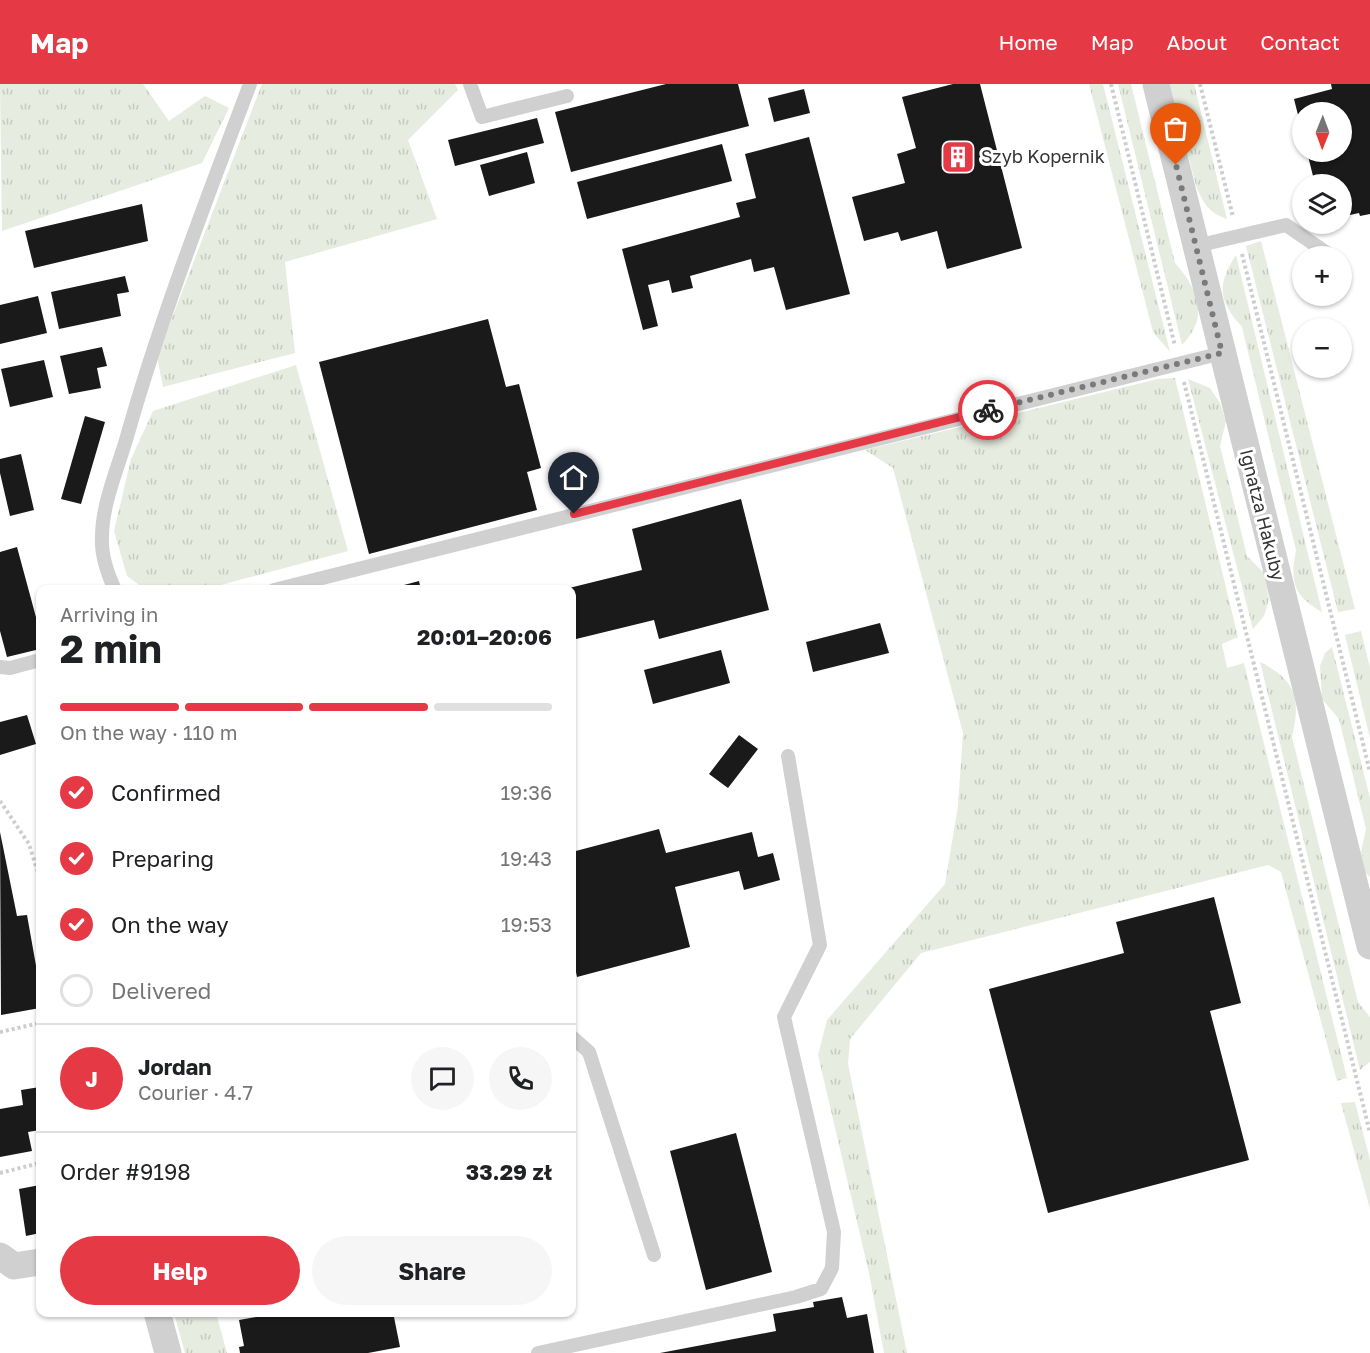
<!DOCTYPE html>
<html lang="en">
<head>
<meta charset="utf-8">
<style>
	:root { --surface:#fff; --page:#f6f6f6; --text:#202124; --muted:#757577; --line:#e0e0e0; --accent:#e63946 }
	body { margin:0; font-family:"Golos Text",sans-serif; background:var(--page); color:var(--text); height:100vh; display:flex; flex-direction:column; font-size:22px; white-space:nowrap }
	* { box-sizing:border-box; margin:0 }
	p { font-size:20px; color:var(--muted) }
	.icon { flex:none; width:33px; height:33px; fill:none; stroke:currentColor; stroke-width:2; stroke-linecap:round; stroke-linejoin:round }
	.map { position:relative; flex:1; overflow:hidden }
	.side { position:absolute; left:36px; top:501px; width:540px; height:732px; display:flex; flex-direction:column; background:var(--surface); border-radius:12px; box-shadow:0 2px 4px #0004 }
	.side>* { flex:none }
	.needle { width:39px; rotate:181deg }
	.fabs { position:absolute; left:1292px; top:18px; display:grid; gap:12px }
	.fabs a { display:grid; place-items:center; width:60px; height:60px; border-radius:50%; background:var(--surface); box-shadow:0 2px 4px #0004; font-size:30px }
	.pin { position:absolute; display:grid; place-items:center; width:51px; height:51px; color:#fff; margin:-62px -26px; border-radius:50% 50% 50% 0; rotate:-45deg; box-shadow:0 0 6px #0007 }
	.pin .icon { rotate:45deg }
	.courier { position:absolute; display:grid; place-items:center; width:60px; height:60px; margin:-30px; border:4px solid #e63946; border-radius:50%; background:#fff; color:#222; box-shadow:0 2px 8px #0007 }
	.head em { font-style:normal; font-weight:700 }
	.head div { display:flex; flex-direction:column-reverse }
	.head { display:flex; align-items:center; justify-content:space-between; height:102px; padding:0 24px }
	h1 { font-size:39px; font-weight:700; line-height:45px }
	.bar { display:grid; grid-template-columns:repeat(4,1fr); gap:9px 6px; align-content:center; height:72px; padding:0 24px }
	.bar i { height:8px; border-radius:4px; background:var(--line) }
	.bar .active { background:var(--accent) }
	.bar p { grid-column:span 4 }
	.line { display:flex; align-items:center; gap:15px; padding:0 24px; border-top:2px solid var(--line) }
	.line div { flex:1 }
	.round { display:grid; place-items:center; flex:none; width:63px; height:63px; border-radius:32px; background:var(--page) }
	ol { padding:0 24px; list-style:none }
	li { display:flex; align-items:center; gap:18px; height:66px }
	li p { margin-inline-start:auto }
	li .icon { padding:6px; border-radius:50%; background:var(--accent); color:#fff; stroke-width:4 }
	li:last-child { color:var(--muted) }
	li i { width:33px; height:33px; border:3px solid var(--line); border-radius:50% }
	.primary-button { display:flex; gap:12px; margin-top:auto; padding:12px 24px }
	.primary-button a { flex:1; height:69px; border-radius:36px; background:var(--accent); color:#fff; font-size:24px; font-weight:700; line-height:69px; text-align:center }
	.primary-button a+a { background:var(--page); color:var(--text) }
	header { display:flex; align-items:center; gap:36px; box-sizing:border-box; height:84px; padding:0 30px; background:var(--accent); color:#fff }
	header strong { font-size:28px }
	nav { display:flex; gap:33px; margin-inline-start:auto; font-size:21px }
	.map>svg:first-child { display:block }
	.grass { fill:url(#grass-tufts) }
	.building { fill:#1a1a1a }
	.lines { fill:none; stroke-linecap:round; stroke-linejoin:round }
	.path { stroke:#cdcdcd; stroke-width:4; stroke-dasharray:3 3; stroke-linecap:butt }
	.lane { stroke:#d0d0d0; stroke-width:14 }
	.street { stroke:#d0d0d0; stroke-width:27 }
	.done { stroke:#7a7a7a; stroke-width:6; stroke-dasharray:0 10.8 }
	.route { stroke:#e63946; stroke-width:8 }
	.labels { text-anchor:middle; stroke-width:6; stroke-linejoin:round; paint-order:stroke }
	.poi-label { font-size:18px; fill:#333; stroke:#fff; text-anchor:start }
	.street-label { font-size:18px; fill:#333; stroke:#fff }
</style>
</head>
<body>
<header>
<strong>Map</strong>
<nav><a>Home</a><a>Map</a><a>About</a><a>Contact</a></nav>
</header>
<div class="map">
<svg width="1370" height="1269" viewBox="0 0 1370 1269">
	<defs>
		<pattern id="grass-tufts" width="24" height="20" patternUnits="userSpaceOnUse" patternTransform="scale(1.5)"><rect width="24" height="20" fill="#e6ecdf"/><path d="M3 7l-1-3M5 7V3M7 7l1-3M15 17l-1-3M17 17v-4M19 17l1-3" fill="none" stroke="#c6cbc0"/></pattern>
	</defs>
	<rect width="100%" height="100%" fill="#fff"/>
	<path class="grass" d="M0,0h143l26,37 36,-25 24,12 -27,55 -200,68z
		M262,0h193l3,6 -50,50 29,79 -152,43 10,91 -132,34 -6,-30z
		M1089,0h14l67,268 -17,-20z
		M1118,0h13l44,179c23,26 35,54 7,82z
		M1170,0h24l33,135c-18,-6 -24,-16 -31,-33z
		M1261,157l94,368 -17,3 -92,-366z
		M1236,171l86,357c-29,-17 -32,-30 -26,-62l-54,-223c-23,-26 -26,-41 -6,-72z
		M296,281l52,186 -142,38h-61l-18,-13 -13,-45 17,-72 22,-48z
		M1175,294l63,259 -16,7 5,24 17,-5 103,415 -10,3 -56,-209 -13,-7 -347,88 -71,86 -2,25 59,289h-23l-15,-80 -51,-218 9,-35 118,-136 13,-78 5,-73 -70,-265 -28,-18 293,-71z
		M1188,295l22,9 10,15 6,18 -6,25 27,110 17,17 5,26 -5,17 -11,13z
		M1361,547l9,37v70l-25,-103z
		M1332,563l38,151v79l-5,-5 -4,-20 5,-23 -27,-110 -17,-20 -2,-33 5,-13z
		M1260,578c36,18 41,37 32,75l66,265 12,15v45l-10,8z
		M1355,1018l15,58v49l-29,-106z
		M174,1229h42l11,40h-42z"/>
	<path class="building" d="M666,0h72l11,42 -178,46 -16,-60z
		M953,0h27l42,164 -75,21 -10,-38 -36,10 -3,-9 -34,9 -12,-44 53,-14 -8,-29 19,-6 -14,-51z
		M1331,0h39v130l-10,2 -1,-3 -18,4v-33h-26l-8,-32h34v-40h-39l-1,15 -7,-28 38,-10z
		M804,5l6,24 -36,9 -6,-24z
		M537,34l7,25 -89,23 -7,-26z
		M809,53l41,157 -64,16 -12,-43 -20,5 -3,-13 -61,17 3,12 -21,5 -3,-13 -21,5 10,41 -15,4 -21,-81 118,-32 -4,-14 20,-5 -11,-44z
		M722,60l10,37 -145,38 -10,-37z
		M527,68l8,31 -46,13 -9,-31z
		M142,120l6,37 -114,27 -9,-37z
		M125,192l4,16 -12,2 4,22 -62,13 -8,-37z
		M38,212l9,37 -47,11v-39z
		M488,235l18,68 13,-3 22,84 -14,4 10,38 -168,44 -50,-192z
		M102,263l5,19 -10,2 4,20 -32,6 -9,-38z
		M44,276l9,37 -43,10 -9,-38z
		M85,332l20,6 -24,82 -20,-5z
		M21,370l13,56 -24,6 -10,-43v-14z
		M741,415l28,111 -110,29 -5,-19 -82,20v-50l-7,-1 77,-19 -10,-41z
		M17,463l23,85v17l-33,8 -7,-26v-79z
		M419,497l2,9h-32v-1z
		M880,539l9,30 -76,19 -7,-30z
		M721,566l9,33 -77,21 -9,-34z
		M27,631l9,29 -36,11v-33z
		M739,651l19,14 -30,39 -19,-14z
		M659,745l7,24 86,-21 6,25 15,-4 7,27 -36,10 -5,-19 -64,16 15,60 -113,30 -1,-5 -4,1v-121z
		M0,748l17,84 10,-1 13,73v20l-39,7z
		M1214,813l27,106 -31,8 39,149 -201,53 -59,-224 135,-36 -8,-31z
		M40,1003v43l-12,2 4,19 -32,6v-48l23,-4 -2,-15z
		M736,1049l36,139 -66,18 -36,-139z
		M40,1101v48l-14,3 -7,-47z
		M842,1213l5,21 20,-4 7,39h-214l116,-22 -3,-17 41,-7 -1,-5z
		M285,1228h108l7,35 -32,6h-128l-1,-6 5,-1 -5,-26z"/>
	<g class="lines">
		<path class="path" d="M1111,0l64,262
			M1200,0l33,133
			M1242,170l128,518
			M1184,298l186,751
			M0,717l29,43 11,35
			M0,948l40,-9
			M0,1089l40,-10"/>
		<path class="lane" d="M470,0l12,33 85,-21
			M1196,162l90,-21 41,28
			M115,506c-7,-15 -14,-36 -13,-53 0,-32 15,-67 24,-97 34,-121 80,-239 124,-356
			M274,506l948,-237
			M0,583l10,1 30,-8
			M572,953l17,15 65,203
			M538,1269l258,-56 25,-8 11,-21 2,-36 -50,-215 36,-72 -32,-189"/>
		<path class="street" d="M1156,0l214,862
			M0,1172l14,10 26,-4
			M157,1228l11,41"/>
	</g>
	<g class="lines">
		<path class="done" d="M988,326l234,-57 -46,-188"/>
		<path class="route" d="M574,430l414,-104"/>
	</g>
	<defs>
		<symbol id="building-square" viewBox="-11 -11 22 22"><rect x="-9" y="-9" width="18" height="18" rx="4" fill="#e63946" stroke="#fff"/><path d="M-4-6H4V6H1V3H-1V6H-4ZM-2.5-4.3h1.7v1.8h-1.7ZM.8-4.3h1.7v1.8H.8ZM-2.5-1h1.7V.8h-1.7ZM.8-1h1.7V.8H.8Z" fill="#fff"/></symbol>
	</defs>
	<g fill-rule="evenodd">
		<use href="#building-square" x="939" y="54" width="38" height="38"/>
	</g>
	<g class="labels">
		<g class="poi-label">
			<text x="981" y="79">Szyb Kopernik</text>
		</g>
		<g class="street-label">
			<text transform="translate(1262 431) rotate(76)" y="6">Ignatza Hakuby</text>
		</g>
	</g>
</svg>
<div class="fabs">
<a><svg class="needle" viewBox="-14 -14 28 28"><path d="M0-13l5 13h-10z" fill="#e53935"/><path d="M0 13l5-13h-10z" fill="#757577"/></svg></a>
<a><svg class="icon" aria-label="layers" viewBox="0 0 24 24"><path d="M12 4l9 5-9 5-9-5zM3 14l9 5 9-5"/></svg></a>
<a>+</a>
<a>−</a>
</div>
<div class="pin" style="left:1176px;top:81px;background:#ea580c"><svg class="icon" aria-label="bag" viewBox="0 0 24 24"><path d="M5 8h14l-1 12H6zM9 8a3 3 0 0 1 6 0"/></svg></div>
<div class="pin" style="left:574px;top:430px;background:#1f2937"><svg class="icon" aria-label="home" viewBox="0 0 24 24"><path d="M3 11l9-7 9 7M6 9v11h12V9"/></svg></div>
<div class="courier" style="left:988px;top:326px"><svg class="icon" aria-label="bike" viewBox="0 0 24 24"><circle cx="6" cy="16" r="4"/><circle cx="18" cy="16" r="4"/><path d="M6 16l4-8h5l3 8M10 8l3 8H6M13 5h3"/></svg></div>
<section class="side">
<div class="head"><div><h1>2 min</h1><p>Arriving in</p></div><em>20:01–20:06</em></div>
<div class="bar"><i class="active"></i><i class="active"></i><i class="active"></i><i></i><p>On the way · 110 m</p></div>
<ol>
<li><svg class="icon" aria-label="check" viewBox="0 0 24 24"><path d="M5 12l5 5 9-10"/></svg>Confirmed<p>19:36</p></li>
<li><svg class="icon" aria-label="check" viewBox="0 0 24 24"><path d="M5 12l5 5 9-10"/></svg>Preparing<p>19:43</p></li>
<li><svg class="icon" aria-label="check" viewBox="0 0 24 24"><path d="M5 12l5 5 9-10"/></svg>On the way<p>19:53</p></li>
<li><i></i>Delivered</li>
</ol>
<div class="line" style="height:108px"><b class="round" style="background:var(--accent);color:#fff">J</b><div><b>Jordan</b><p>Courier · 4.7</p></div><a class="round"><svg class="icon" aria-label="chat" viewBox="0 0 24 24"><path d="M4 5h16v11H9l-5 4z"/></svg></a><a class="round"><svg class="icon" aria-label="phone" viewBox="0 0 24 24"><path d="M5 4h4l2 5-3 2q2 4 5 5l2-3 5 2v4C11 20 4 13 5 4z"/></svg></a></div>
<div class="line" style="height:78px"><div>Order #9198</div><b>33.29 zł</b></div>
<div class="primary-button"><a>Help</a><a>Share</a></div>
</section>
</div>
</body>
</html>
